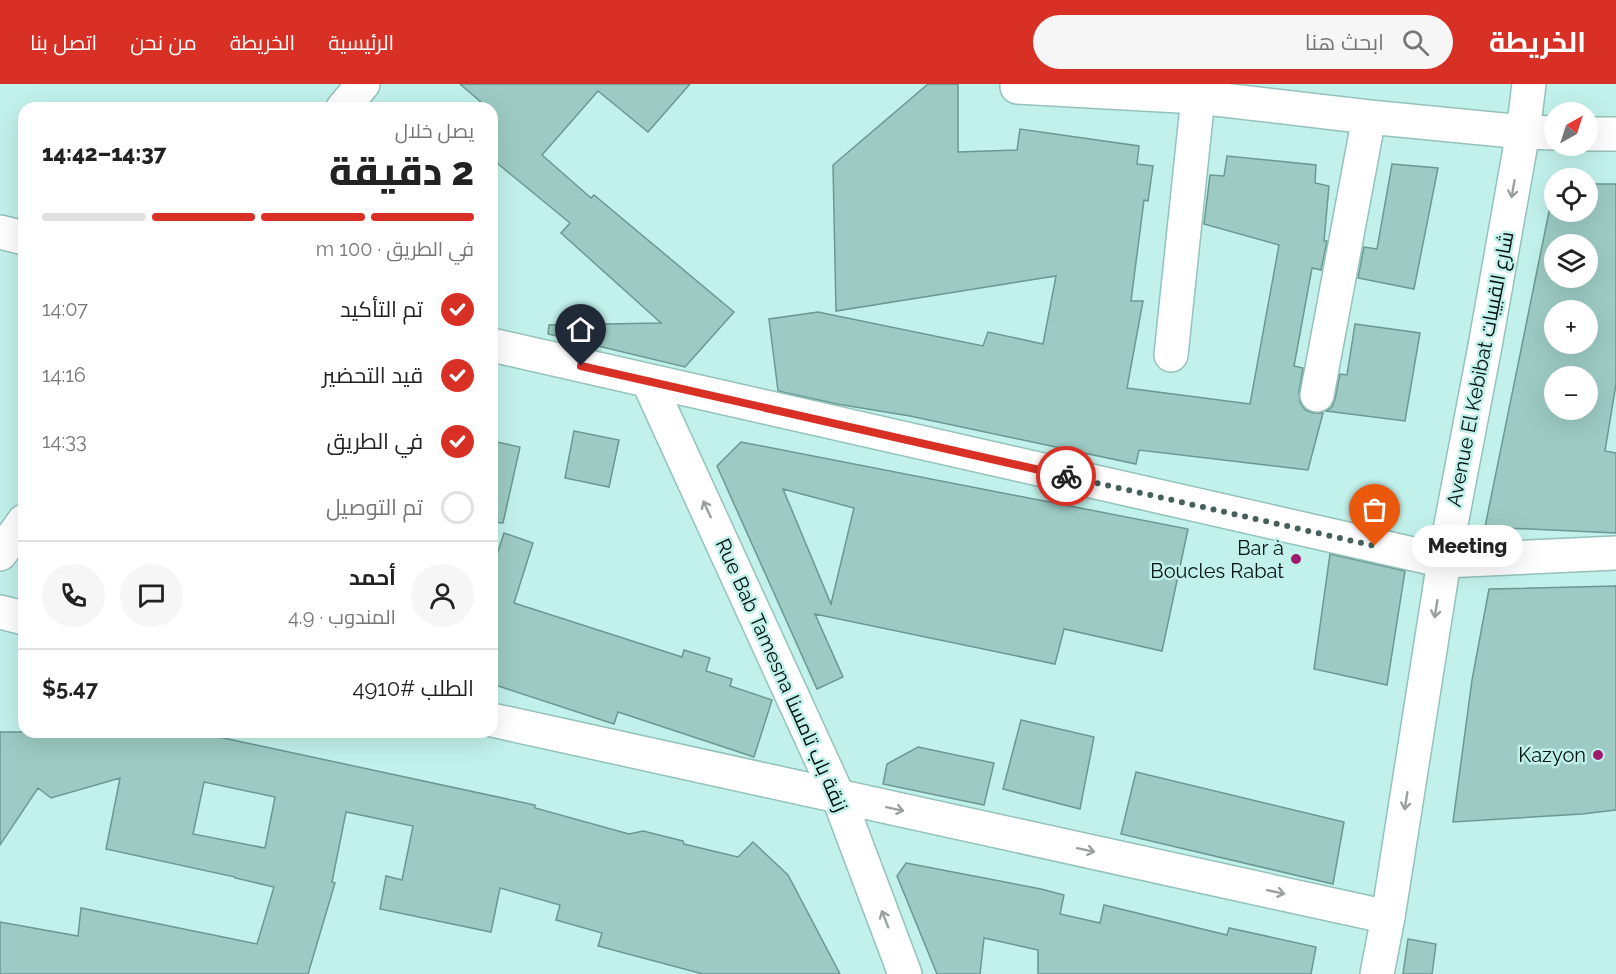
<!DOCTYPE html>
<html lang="ar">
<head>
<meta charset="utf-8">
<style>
	:root { --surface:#fff; --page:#f6f6f6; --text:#222; --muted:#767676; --line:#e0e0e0; --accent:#d93025 }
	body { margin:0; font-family:Raleway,Cairo,sans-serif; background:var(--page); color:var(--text); direction:rtl; height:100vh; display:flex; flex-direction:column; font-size:22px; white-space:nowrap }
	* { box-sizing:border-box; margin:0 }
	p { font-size:20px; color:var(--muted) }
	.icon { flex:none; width:33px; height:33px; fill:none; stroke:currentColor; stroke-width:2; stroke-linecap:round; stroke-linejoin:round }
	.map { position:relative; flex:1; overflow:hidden; direction:ltr }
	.panel { position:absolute; left:18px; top:18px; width:480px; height:636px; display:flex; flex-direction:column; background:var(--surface); border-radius:18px; box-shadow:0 6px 24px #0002; direction:rtl }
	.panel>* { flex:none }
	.needle { width:39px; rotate:39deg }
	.buttons { position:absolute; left:1544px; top:18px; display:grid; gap:12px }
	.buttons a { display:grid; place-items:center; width:54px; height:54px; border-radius:50%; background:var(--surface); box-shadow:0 6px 24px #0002; font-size:30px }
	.pin { position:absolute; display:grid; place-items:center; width:51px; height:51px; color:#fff; margin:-62px -26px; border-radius:50% 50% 50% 0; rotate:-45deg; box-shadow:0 0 6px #0007 }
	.pin .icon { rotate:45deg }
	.courier { position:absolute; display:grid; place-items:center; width:60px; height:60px; margin:-30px; border:4px solid #d93025; border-radius:50%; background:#fff; color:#222; box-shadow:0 2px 8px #0007 }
	.bubble { position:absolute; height:42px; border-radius:21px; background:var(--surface); box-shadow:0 6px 24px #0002; font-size:20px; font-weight:800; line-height:42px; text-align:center; direction:rtl }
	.head em { font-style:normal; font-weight:800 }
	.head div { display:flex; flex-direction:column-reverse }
	.head { display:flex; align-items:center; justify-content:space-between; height:102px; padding:0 24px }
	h1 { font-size:39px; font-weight:800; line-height:45px }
	.bar { display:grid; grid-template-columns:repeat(4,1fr); gap:9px 6px; align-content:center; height:72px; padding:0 24px }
	.bar i { height:8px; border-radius:4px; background:var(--line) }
	.bar .selected { background:var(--accent) }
	.bar p { grid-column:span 4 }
	.line { display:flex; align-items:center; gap:15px; padding:0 24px; border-top:2px solid var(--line) }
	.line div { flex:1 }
	.round { display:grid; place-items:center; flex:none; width:63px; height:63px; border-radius:32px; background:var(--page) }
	ol { padding:0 24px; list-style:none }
	li { display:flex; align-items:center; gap:18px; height:66px }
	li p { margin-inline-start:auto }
	li .icon { padding:6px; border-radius:50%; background:var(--accent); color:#fff; stroke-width:4 }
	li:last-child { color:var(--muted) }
	li i { width:33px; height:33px; border:3px solid var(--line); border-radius:50% }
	header { display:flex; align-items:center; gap:36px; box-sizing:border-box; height:84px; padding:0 30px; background:var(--accent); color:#fff }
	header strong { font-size:28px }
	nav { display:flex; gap:33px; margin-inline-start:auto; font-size:21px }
	.search { width:420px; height:54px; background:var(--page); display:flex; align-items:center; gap:15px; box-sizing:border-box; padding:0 21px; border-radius:33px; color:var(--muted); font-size:22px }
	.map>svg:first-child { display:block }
	.building { fill:#9dcbc4; stroke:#6b9891; stroke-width:1.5; fill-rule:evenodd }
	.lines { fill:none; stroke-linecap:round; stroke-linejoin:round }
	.street-casing { stroke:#94c2bb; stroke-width:36 }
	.secondary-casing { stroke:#94c2bb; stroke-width:36 }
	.street { stroke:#fff; stroke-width:33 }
	.secondary { stroke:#fff; stroke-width:33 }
	.oneway { stroke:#9aa09f }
	.done { stroke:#45605d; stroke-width:6; stroke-dasharray:0 10.8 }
	.route { stroke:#d93025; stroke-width:8 }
	.poi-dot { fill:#9e1b6c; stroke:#c2f1eb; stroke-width:2 }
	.labels { text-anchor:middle; stroke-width:5; stroke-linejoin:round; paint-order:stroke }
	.street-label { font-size:20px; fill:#021210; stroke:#c2f1eb }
	.poi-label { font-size:20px; fill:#021210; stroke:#c2f1eb; text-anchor:end }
</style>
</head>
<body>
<header>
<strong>الخريطة</strong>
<div class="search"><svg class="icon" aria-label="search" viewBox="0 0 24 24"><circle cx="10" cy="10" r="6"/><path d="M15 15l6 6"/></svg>ابحث هنا</div>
<nav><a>الرئيسية</a><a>الخريطة</a><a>من نحن</a><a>اتصل بنا</a></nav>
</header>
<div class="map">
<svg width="1616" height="890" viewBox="0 0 1616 890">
	<rect width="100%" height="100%" fill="#c2f1eb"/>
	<path class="building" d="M460,0h230l-42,48 -50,-41 -56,64 49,43 3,-3 140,117 -49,55 -137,-33 1,-9 112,-2 -100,-90 9,-10 -78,-64v-51h-4z
		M928,0h30v68l59,-2 3,-21 119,17 -2,18 16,2 -5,35 -4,-1 -13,101h12l-16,87 123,16 29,-159 -75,-21 6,-49 14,1 3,-20 89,9 -1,18 14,3 -5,55h3l-6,29 -9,-2 -18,98 9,2 -4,24 1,10 5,8 8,3h10l-15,57 -169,-20 -3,14 -226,-48 -73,-12 -59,-13 -9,-72 49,-7 165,34 5,-14 55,12 13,-68 -220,35 -3,-146z
		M1392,80l46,4 -24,121 -56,-11 6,-31 13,2z
		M1587,100h29v200l-11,67 11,2v80l-131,-6 69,-340v25h33zM1554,160h33v34h-33zM1554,226h33v34h-33zM1554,292h33v34h-33z
		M1355,240l65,9 -15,88 -79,-10 6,-4 3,-8 5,-25 7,1z
		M574,347l45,9 -10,47 -44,-9z
		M492,357l28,6 -17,76 -11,-1z
		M741,358l447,87 -26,122 -98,-22 -9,35 -240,-50 28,63 -26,12 -100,-223zM783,405l71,19 -23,96z
		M504,449l29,10 -19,60 168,54 2,-7 26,8 -4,13 26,8 -2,7 42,14 -18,57 -136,-45 -4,12 -122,-40v-114z
		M1330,470l75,17 -18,114 -73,-16z
		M1616,502v224l-34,4 -129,8 19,-142 17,-91z
		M1021,636l73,17 -14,72 -77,-20z
		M0,648h196l339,73v3l94,26 14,-3 40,10 1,3 54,13 15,-15 35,33 52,99h-137l-105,-28 4,-13 -46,-13 4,-15 -60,-17 -9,44 -111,-23 6,-33 16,4 11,-54 -67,-14 -14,70 3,1 -27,91h-308v-52l78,14 3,-28 176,36 17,-57 -39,-9v-1l-129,-28 14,-71 -69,20 -13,-10 -38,57zM204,698l71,15 -10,51 -72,-14z
		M918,663l76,16 -10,42 -101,-21 4,-20z
		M1136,688l208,50 -11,62 -212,-50z
		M906,779l135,26 23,6 -4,19 40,9 4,-18 123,30 2,-7 87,19 -5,27h-273v-24l-54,-12 -4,36h-43l-40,-98z
		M1408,855l28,5 -4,30h-29z"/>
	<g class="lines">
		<defs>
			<path id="street" d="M1017,3l181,10 171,20 154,15 31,1
				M1587,50h29
				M0,148l24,6
				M492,261l952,216 172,-8
				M1171,271l27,-258v-13
				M648,297l190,415 67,178
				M1317,311l52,-278
				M0,528l24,6
				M492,636l896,197"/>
			<path id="secondary" d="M343,24l20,-24
				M0,470l24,-33
				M1377,890l11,-57 56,-356 41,-215 38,-214 6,-48"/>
		</defs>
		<use href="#street" class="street-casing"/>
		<use href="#secondary" class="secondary-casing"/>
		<use href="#street" class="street"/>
		<use href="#secondary" class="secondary"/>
	</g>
	<defs><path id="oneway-shaft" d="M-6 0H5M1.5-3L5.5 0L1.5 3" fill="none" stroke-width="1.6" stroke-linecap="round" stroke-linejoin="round" transform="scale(1.5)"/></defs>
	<g class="oneway">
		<use href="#oneway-shaft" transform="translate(1513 105) rotate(100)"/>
		<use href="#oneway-shaft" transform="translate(707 425) rotate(-115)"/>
		<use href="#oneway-shaft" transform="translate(1436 525) rotate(99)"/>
		<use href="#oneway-shaft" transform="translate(1406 717) rotate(99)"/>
		<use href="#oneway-shaft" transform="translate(895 725) rotate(12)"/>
		<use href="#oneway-shaft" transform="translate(1086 766) rotate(12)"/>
		<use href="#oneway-shaft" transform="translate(1276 808) rotate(12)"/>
		<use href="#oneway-shaft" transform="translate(885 835) rotate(-111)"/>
	</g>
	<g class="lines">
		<path class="done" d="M1066,392l309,70"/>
		<path class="route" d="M581,282l485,110"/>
	</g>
	<g class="poi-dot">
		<circle cx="1296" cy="475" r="6"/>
		<circle cx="1598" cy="671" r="6"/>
	</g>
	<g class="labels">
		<g class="street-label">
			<text transform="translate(1480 285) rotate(-79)" y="7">Avenue El Kebibat شارع القبيبات</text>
			<text transform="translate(782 591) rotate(66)" y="7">Rue Bab Tamesna زنقة باب تامسنا</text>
		</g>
		<g class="poi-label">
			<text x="1284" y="471">Bar à<tspan x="1284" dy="23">Boucles Rabat</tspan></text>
			<text x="1586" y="678">Kazyon</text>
		</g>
	</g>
</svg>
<div class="buttons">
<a><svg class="needle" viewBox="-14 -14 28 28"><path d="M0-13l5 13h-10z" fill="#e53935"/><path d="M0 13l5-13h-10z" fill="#767676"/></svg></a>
<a><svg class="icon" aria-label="locate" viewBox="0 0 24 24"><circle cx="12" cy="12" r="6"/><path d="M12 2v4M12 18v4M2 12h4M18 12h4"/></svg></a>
<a><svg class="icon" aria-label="layers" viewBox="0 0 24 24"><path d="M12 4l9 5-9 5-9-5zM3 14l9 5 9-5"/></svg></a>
<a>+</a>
<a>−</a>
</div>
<div class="pin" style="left:1375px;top:462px;background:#ea580c"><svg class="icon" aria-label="bag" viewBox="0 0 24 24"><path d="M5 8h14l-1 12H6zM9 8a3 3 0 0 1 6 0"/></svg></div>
<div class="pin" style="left:581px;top:282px;background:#1f2937"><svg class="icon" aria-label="home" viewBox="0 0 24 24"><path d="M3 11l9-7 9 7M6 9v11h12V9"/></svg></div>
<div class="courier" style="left:1066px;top:392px"><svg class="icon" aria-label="bike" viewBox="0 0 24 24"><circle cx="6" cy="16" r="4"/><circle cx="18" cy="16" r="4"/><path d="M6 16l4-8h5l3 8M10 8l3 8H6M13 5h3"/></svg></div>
<div class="bubble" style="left:1412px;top:441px;width:111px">Meeting</div>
<section class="panel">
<div class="head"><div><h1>2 دقيقة</h1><p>يصل خلال</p></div><em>14:37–14:42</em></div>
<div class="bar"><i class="selected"></i><i class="selected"></i><i class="selected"></i><i></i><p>في الطريق · 100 m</p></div>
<ol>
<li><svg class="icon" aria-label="check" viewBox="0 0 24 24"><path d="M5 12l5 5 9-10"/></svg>تم التأكيد<p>14:07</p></li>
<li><svg class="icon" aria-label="check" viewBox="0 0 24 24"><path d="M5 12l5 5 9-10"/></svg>قيد التحضير<p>14:16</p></li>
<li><svg class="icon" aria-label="check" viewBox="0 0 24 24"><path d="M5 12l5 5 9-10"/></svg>في الطريق<p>14:33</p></li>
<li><i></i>تم التوصيل</li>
</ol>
<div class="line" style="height:108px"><a class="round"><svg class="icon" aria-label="person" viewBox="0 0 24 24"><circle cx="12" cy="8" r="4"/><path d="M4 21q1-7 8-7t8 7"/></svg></a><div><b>أحمد</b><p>المندوب · 4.9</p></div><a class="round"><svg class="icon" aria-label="chat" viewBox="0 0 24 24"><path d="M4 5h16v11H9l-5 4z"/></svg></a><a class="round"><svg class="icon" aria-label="phone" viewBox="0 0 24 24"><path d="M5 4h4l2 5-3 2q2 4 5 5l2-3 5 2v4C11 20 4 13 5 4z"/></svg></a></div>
<div class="line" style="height:78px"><div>الطلب #4910</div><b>$5.47</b></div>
</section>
</div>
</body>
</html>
